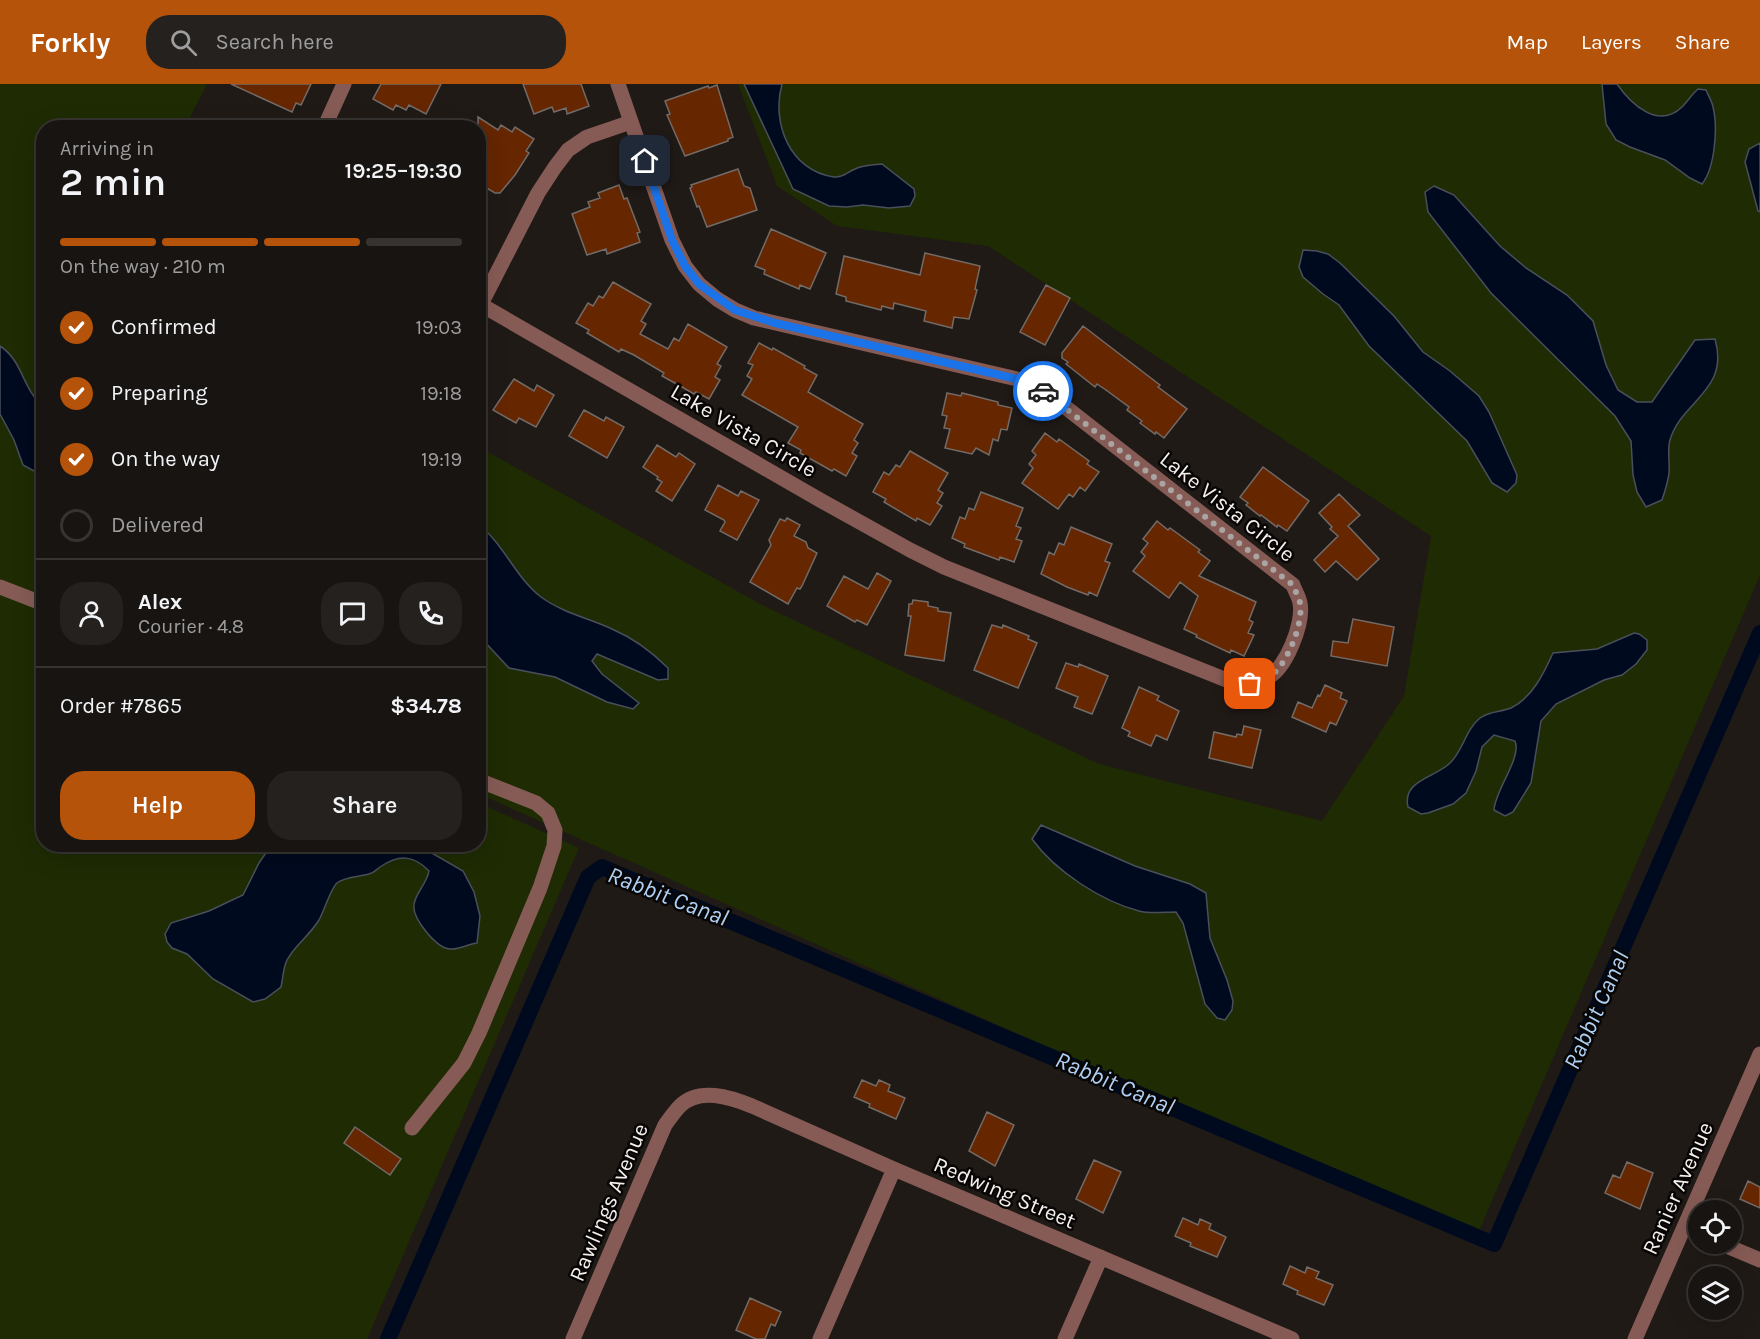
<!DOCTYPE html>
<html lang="en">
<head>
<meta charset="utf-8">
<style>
	:root { --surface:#181411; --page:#25211f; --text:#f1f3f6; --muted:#9f9e9f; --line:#363331; --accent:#b45309 }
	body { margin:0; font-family:Karla,sans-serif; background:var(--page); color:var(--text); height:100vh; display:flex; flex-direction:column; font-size:22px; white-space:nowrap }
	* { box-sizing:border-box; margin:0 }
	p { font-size:20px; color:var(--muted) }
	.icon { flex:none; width:33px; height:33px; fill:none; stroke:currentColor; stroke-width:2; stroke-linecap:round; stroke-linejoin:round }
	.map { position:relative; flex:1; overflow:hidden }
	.details { position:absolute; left:36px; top:36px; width:450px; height:732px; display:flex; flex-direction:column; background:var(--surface); border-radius:24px; box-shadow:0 6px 24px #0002,0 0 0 2px var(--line) }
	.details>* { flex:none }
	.fabs { position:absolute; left:1688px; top:1116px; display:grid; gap:12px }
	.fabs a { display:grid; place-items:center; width:54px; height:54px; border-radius:50%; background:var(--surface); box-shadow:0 6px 24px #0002,0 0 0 2px var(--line); font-size:30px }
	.pin { position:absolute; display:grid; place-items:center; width:51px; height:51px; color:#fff; margin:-26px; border-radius:12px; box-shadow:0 3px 9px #0006 }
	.courier { position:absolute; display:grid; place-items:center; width:60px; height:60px; margin:-30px; border:4px solid #1a73e8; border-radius:50%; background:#fff; color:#222; box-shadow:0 2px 8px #0007 }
	.headline em { font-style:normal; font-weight:600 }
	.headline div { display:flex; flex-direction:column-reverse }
	.headline { display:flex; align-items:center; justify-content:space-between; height:102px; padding:0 24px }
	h1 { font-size:39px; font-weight:600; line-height:45px }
	.bar { display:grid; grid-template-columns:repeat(4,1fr); gap:9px 6px; align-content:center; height:72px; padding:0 24px }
	.bar i { height:8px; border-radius:4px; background:var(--line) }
	.bar .current { background:var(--accent) }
	.bar p { grid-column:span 4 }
	.line { display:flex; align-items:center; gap:15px; padding:0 24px; border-top:2px solid var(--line) }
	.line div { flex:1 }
	.round { display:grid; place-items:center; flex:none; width:63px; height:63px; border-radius:24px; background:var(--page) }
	ol { padding:0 24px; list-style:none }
	li { display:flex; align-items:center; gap:18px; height:66px }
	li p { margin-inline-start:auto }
	li .icon { padding:6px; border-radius:50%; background:var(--accent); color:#fff; stroke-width:4 }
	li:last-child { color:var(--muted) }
	li i { width:33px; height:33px; border:3px solid var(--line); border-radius:50% }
	.action { display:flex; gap:12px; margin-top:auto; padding:12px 24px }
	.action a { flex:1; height:69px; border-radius:24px; background:var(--accent); color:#fff; font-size:24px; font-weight:600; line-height:69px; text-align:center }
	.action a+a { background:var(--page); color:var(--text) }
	header { display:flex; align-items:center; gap:36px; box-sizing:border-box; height:84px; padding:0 30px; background:var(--accent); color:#fff }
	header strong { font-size:28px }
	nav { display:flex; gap:33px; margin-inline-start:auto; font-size:21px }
	.search { width:420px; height:54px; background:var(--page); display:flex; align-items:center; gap:15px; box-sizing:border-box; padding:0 21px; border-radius:24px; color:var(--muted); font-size:22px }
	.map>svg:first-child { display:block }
	.green { fill:#1e2b03 }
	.water { fill:#000a1e; stroke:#4a4f5c; stroke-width:1.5 }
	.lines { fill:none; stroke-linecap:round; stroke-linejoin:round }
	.canal { stroke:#000a1e; stroke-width:16 }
	.building { fill:#652600; stroke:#726b67; stroke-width:1.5 }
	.minor { stroke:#865b55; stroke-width:15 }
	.done { stroke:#aaa5a3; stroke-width:6; stroke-dasharray:0 10.8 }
	.route { stroke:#1a73e8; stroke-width:8 }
	.labels { text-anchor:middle; stroke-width:5; stroke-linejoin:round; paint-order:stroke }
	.street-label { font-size:22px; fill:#f5f0ee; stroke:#080605 }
	.water-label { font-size:24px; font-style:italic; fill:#afd0f5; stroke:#080605 }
</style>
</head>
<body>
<header>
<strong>Forkly</strong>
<div class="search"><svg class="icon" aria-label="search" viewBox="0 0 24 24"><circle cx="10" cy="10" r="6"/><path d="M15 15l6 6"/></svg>Search here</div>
<nav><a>Map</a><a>Layers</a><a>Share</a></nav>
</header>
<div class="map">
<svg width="1760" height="1255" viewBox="0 0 1760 1255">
	<rect width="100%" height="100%" fill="#201a17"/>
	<path class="green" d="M0,0h207l-22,43 -141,1 -1,472 -43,-19z
		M738,0h1022v491l-284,663 -997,-444v-347l283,158 337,159 223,57 82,-125 27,-160 -443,-290 -151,-20 -60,-40z
		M0,506l43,19 1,235 228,1 -13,18 -16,32 -34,16 -37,37 15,6 26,25 41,23 27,-15c2,-8 2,-19 6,-27 8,-15 23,-25 32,-40 5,-9 12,-32 18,-37 9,-7 22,-6 32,-9 5,-1 7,-4 11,-7 19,-13 34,-12 49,4l-2,10 -7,11 -6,23 23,30 40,-2 -14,-72 -45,-26 60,-1 1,-41 100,45 -212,491h-367z"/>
	<path class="water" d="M744,0h38c-11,39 8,87 52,93 9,1 13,-5 21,-8 8,-4 18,-4 27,-5l32,25 1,7 -5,10 -21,2 -26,-3 -16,2 -18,-1 -36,-17z
		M1602,0h15c14,20 41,46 65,23 6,-6 10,-13 16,-18l8,1c2,5 6,11 7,17 5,20 2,61 -11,77l-12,-6 -25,-18 -35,-13 -14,-7 -10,-16z
		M1760,59v69l-2,-1 -13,-49 4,-13z
		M1434,102l20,9 46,51 26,22 41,27 26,26 13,44 12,25 19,12h15l43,-62 20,-1c15,52 -34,62 -45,101 -3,10 0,23 -1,33 -1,9 -4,18 -7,27l-16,7 -9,-15 -4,-17 -2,-34 -16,-25 -124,-123 -63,-81 -3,-20z
		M1303,166l14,1 11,3 12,9 54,53 29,36 27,19 29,25 10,16 28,63 -1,8 -9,9 -15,-9 -25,-42 -98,-95 -30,-41 -16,-11 -20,-17 -4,-10z
		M0,262c23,15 22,42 43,61v69l-20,-11 -9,-25 -14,-26z
		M478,440c26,20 37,53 63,73 22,16 47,21 71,32 21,9 40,23 56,39v11l-10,1 -61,-26 -5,7 10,13 37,29 -6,6 -26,-7 -52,-25 -46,-9 -26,-28 -4,-8z
		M1634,549l5,1 8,6v10l-11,14 -14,11 -18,5 -48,24 -15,17 -10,62 -18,29 -8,4 -11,-6c1,-20 28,-52 21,-69l-21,-6 -12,12 -6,24 -10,22 -13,11 -25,9 -7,1 -13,-7c-6,-26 25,-29 41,-43 14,-12 16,-34 31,-46 9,-7 21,-6 31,-10 21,-10 33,-35 42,-55l44,-4z
		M1041,741l94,41 55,18 16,9 4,45 17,42 6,21 -1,9 -7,10 -8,-2 -12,-14 -22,-81 -7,-11c-12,0 -26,2 -37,-1 -38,-10 -84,-40 -107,-72z
		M272,760l146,1 45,26 11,21 6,24 -3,27c-9,1 -18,7 -27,6 -14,-1 -38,-31 -36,-44 1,-12 13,-21 15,-34 -15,-16 -30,-17 -49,-4 -4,3 -6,6 -11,7 -10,3 -23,2 -32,9 -6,5 -13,28 -18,37 -9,15 -24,25 -32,40 -4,8 -4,18 -6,27l-16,12 -12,3 -40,-23 -26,-25 -15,-6 -5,-6 -2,-8 6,-11 38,-12 34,-16 16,-32z"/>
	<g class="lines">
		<path class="canal" d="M388,1255l200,-462 14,-10 892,377 266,-611"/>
	</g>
	<path class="building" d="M231,0h80l-10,21 -5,-2 -4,9z
		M381,0h60l-15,30 -17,-9 -3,5 -10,-5 -3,5 -20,-11z
		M523,0h58l8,22 -22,8 -1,-6 -12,4 -2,-5 -18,7z
		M717,1l16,52 -5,2v2l-43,15 -18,-41 3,-1 -5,-13 43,-15 1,2z
		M478,33l20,13 3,-5 11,7 3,-5 19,12 -8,12 3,2 -14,22 -15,18h-5l-17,-10z
		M738,85l6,17 6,2 7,22 -50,17 -8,-21 -2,1 -7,-19 2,-1 -1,-2z
		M619,101l5,14 3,-1 13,34 -3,1 3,9 -33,12 -1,-5 -19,6 -15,-41 18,-7 -2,-5 12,-4 -2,-5z
		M771,145l55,24 -16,36 -10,-4 -1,4 -35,-15 1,-4 -10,-4z
		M925,169l55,13 -5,23 2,1 -8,29 -15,-2 -2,11 -28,-7 2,-10 -32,-8 -1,6 -11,-3 -1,4 -35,-9v-4l-10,-3 8,-38 76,19z
		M613,198l38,22 -10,17 5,3 -6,10 28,15 6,-11 5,3 9,-17 39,23 -10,17 4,2 -6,11 5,3 -11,19 -13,-7 -2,2 -12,-7 -20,-11 2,-3 -30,-18 -13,-6 -2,3 -32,-19 2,-3 -13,-7 12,-20 5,3 6,-10 4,2z
		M1046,201l24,13 -25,47 -25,-13z
		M1083,242l77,59 -2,2 29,22 -23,29 -8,-6 -1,2 -15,-11 2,-2 -15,-11 2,-3 -23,-17 -9,-6 -2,3 -29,-23 2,-2 -6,-4v-5z
		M759,259l13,7 1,-2 32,18 -1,2 13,7 -9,17 55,32 -9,16 4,3 -6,10 5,3 -11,20 -12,-7 -2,2 -32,-18 1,-3 -13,-7 10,-16 -56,-32 10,-16 -5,-3 6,-11 -5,-2z
		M514,295l20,12 3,-6 17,10 -18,32 -17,-9 -3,5 -23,-13z
		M947,309l14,3 1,-3 36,9v3l14,3 -5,22 -6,-1 -3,12 -5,-2 -4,16 -13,-7 -4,6 -27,-6 5,-19 -6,-1 3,-12 -5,-1z
		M584,326l20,11 2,-4 18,10 -17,31 -38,-22z
		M1045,349l12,9 2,-3 30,22 -2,3 12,8 -14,19 -5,-4 -7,10 -4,-3 -11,15 -36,-26 11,-15 -4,-4 7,-9 -4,-4z
		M657,361l19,12 3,-4 16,11 -23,37 -16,-10 6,-9 -5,-3 1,-2 -15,-10z
		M910,367l38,22 -10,17 5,3 -6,10 5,3 -12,19 -13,-7 -1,3 -32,-19 2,-3 -13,-7 11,-20 5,3 7,-10 4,2z
		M1263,383l46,34 -22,30 -9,-6 -1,2 -16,-12 -1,1 -14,-11 2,-2 -8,-6z
		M718,401l20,11 3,-5 18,9 -22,40 -17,-9 5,-9 -1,-2 -19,-10z
		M981,408l42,16 -7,18 5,2 -5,11 6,2 -8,21 -14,-5 -1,3 -35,-13 1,-3 -13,-6 8,-21 5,2 4,-11 5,2z
		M1339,410l21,21 -12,11 31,33 -22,21 -21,-19 -11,11 -11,-12 24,-24 -8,-7 2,-2 -13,-14z
		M787,434l13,7 -6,11 12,6 2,6 9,5 -15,33 -2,3 -3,-1 -9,16 -38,-22 21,-37 -2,-5 11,-21 5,2z
		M1157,437l11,9 2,-2 30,22 -2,2 12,9 -11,15 57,26 -7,18 4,2 -5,11 6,2 -10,21 -13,-6 -1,3 -34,-16 1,-2 -13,-6 14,-33 -18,-14 -11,16 -36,-27 12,-15 -4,-4 7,-9 -5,-4z
		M1071,443l41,17 -7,17 5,2 -13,33 -8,-4 -1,3 -21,-8 -26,-13 8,-22 5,3 5,-12 5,2z
		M877,489l14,8 -24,44 -10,-5 -2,2 -28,-16 17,-30 24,13z
		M913,516l15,2v4l10,2v3l13,2 -7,48 -39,-6 6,-39h-3l1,-12h3z
		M1353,535l41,8 -7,39 -56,-10 2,-15 15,2z
		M992,541l10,3 1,-3 26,11 -1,3 9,4 -19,45 -44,-18z
		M1066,579l12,4 1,-3 29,12 -16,38 -18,-7 4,-10 -22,-9z
		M1325,601l17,8 -2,5 7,3 -11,24 -6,-3 -4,10 -34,-15 6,-15 14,6 6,-13 2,1z
		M1139,603l20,9 -2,4 22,11 -12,29 -11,-5 -5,11 -23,-10 2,-4 -8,-4z
		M1244,642l17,4 -9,38 -43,-10 5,-26 22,5 1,-3 5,1z
		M862,996l14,6 3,-6 11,5 -2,6 17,7 -9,21 -27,-12 1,-3 -16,-7z
		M987,1028l27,13 -19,41 -26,-15z
		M355,1043l46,32 -11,16 -46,-32z
		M1094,1076l27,12 -18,41 -27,-14z
		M1627,1078l26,11 -13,36 -35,-16 8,-18 7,3z
		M1748,1097l12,6v21l-20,-9z
		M1183,1134l15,7 2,-6 11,5 -2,5 17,8 -9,20 -27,-11 1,-3 -16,-7z
		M1290,1182l15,7 2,-6 12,5 -3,6 17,7 -9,20 -27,-11 1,-3 -15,-7z
		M750,1214l31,14 -6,14 -4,-2 -6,15h-9l-20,-9z"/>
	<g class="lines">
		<path class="minor" d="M324,44l20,-44
			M478,219l342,197 90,50 34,17 285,114c14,2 25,4 38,-3 19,-9 37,-55 33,-75 -1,-6 -5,-12 -7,-18l-238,-186 -16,-11 -22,-9 -263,-61 -19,-8 -18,-11 -18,-15 -14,-18 -13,-26 -54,-156
			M481,220l57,-111 17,-26 13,-17 19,-13 44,-15
			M0,503l44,17
			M412,1044l52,-65 15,-30 61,-145 14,-42 1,-16 -7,-17 -12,-10 -58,-23
			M1722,1160l38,16
			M573,1255l92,-214c5,-7 10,-14 15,-19 19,-19 50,-9 72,0l142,63 398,170
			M820,1255l74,-170
			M1065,1255l36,-82
			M1635,1255l125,-285"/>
	</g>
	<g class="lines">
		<path class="done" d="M1043,307l250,194c2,6 6,12 7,18 4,20 -14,65 -32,75 -5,3 -13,4 -18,6"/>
		<path class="route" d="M645,77l27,79 13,26 14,18 36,26 40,13 242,56 26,12"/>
	</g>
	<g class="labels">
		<g class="street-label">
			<text transform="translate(744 346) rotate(30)" y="8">Lake Vista Circle</text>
			<text transform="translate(1228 422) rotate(38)" y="8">Lake Vista Circle</text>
			<text transform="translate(1677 1104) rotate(-66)" y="8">Ranier Avenue</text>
			<text transform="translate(1005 1108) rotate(23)" y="8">Redwing Street</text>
			<text transform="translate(608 1118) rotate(-67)" y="8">Rawlings Avenue</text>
		</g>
		<g class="water-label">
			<text transform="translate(668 812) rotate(21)" y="8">Rabbit Canal</text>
			<text transform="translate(1596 926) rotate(-66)" y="8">Rabbit Canal</text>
			<text transform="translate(1115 999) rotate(23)" y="8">Rabbit Canal</text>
		</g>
	</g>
</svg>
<div class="fabs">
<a><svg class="icon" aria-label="locate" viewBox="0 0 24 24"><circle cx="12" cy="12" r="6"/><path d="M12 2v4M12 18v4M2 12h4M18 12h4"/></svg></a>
<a><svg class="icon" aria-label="layers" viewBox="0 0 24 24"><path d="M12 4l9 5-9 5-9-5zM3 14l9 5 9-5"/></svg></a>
</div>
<div class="pin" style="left:1250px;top:600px;background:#ea580c"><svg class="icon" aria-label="bag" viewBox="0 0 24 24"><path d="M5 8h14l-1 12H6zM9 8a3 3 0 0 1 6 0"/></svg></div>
<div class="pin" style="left:645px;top:77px;background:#1f2937"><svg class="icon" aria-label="home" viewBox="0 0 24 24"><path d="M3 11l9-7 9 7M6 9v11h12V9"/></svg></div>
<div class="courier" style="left:1043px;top:307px"><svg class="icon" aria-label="car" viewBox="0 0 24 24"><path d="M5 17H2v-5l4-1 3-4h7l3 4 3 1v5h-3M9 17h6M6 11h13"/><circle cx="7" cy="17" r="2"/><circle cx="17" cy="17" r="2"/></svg></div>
<section class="details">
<div class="headline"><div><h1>2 min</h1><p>Arriving in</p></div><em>19:25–19:30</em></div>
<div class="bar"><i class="current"></i><i class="current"></i><i class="current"></i><i></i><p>On the way · 210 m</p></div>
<ol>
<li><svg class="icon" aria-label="check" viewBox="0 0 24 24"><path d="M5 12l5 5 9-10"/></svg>Confirmed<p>19:03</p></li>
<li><svg class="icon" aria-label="check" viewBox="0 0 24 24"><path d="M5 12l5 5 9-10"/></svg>Preparing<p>19:18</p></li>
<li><svg class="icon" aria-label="check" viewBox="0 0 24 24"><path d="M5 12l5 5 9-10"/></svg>On the way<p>19:19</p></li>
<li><i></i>Delivered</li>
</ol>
<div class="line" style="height:108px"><a class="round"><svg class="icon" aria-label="person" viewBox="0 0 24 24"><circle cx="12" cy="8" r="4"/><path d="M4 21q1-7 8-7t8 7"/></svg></a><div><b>Alex</b><p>Courier · 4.8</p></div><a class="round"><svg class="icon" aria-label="chat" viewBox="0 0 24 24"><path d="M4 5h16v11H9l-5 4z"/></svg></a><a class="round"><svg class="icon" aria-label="phone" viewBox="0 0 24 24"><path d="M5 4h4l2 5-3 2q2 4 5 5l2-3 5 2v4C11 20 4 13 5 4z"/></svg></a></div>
<div class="line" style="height:78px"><div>Order #7865</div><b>$34.78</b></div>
<div class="action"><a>Help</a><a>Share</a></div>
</section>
</div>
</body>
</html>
